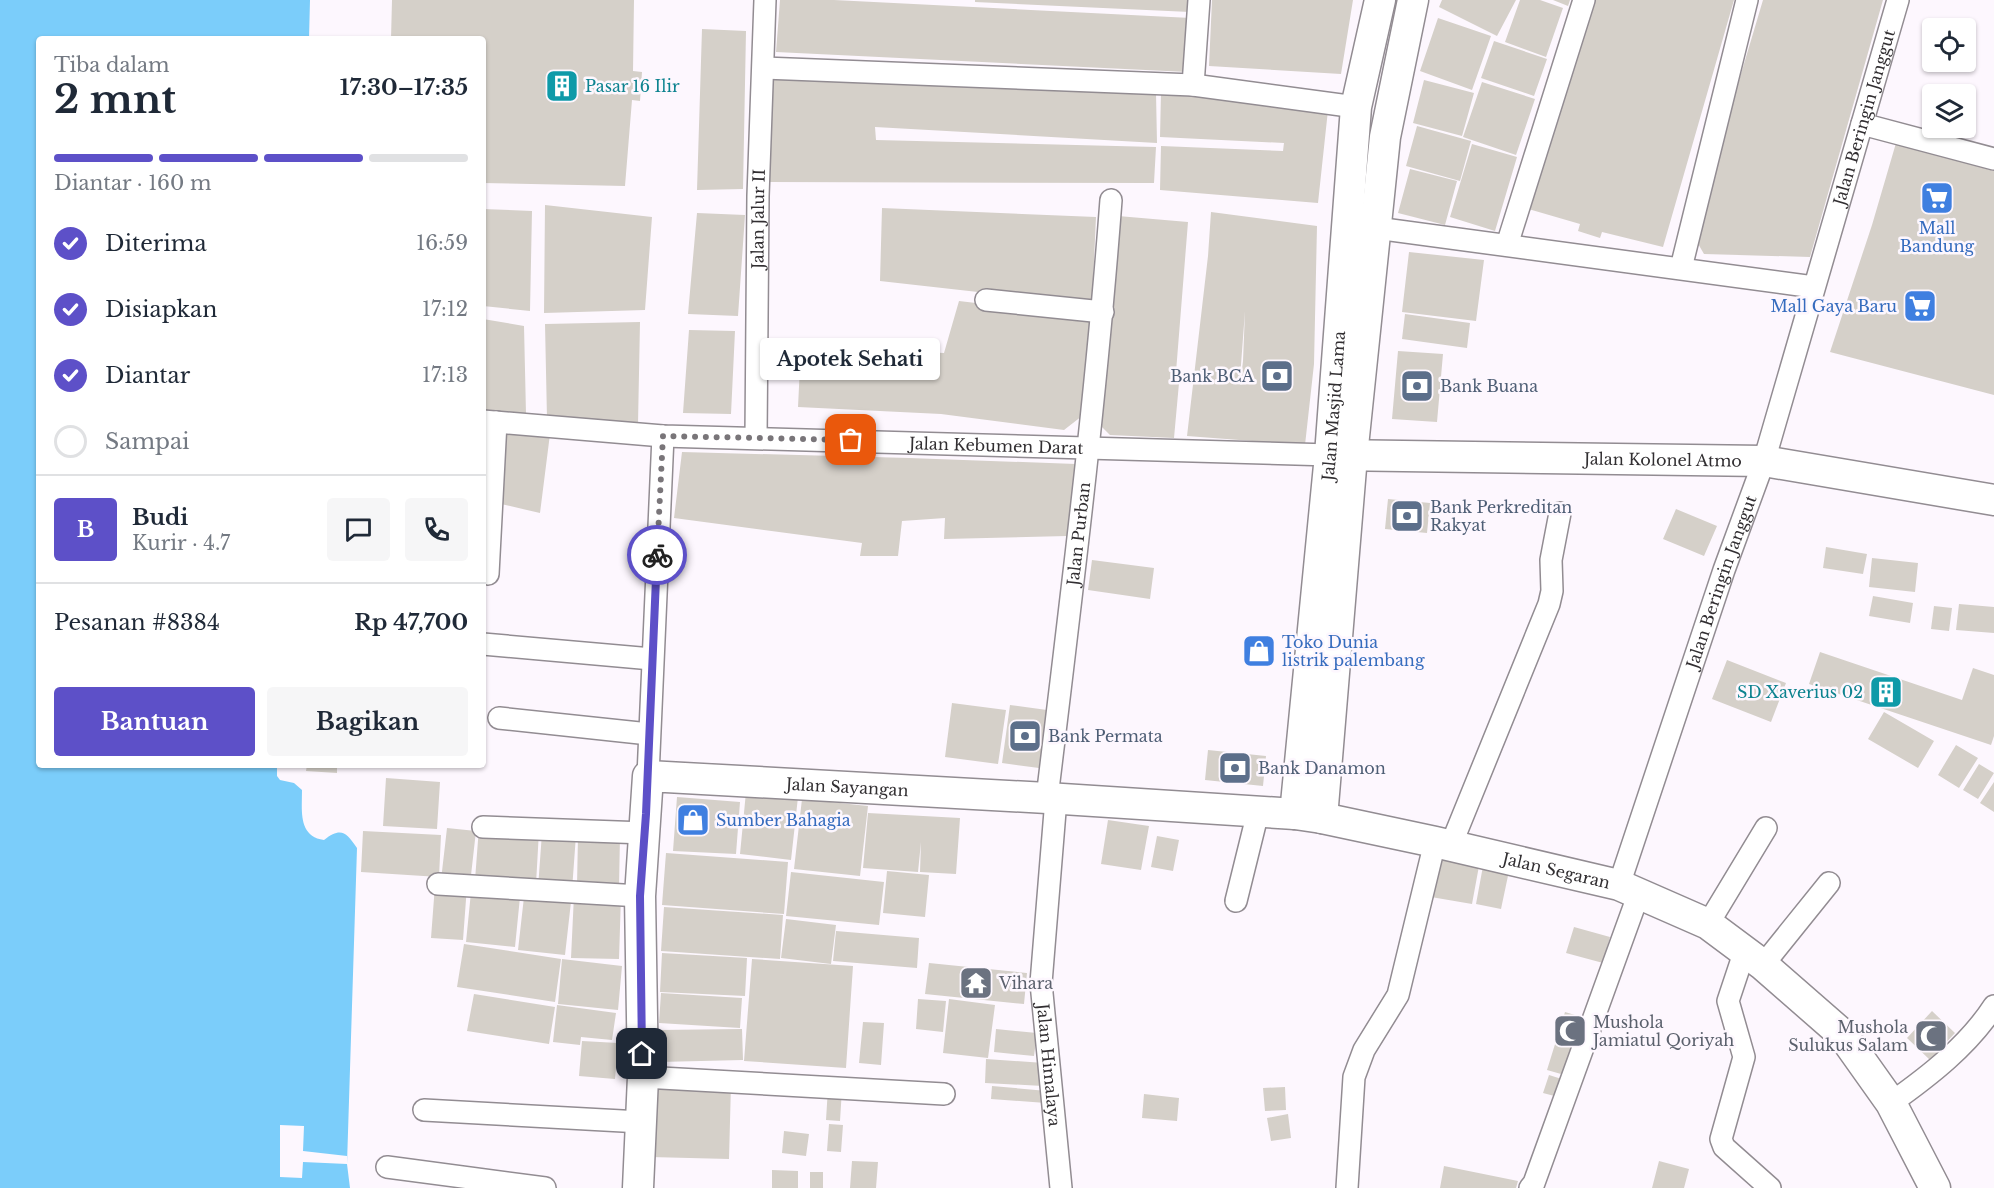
<!DOCTYPE html>
<html lang="id">
<head>
<meta charset="utf-8">
<style>
	:root { --surface:#fff; --page:#f6f6f7; --text:#1f2937; --muted:#747a83; --line:#e0e1e3; --accent:#5d50c8 }
	body { margin:0; font-family:"Libre Baskerville",serif; background:var(--page); color:var(--text); height:100vh; display:flex; flex-direction:column; font-size:22px; white-space:nowrap }
	* { box-sizing:border-box; margin:0 }
	p { font-size:20px; color:var(--muted) }
	.icon { flex:none; width:33px; height:33px; fill:none; stroke:currentColor; stroke-width:2; stroke-linecap:round; stroke-linejoin:round }
	.map { position:relative; flex:1; overflow:hidden }
	.details { position:absolute; left:36px; top:36px; width:450px; height:732px; display:flex; flex-direction:column; background:var(--surface); border-radius:6px; box-shadow:0 2px 4px #0004 }
	.details>* { flex:none }
	.fabs { position:absolute; left:1922px; top:18px; display:grid; gap:12px }
	.fabs a { display:grid; place-items:center; width:54px; height:54px; border-radius:6px; background:var(--surface); box-shadow:0 2px 4px #0004; font-size:30px }
	.pin { position:absolute; display:grid; place-items:center; width:51px; height:51px; color:#fff; margin:-26px; border-radius:12px; box-shadow:0 3px 9px #0006 }
	.courier { position:absolute; display:grid; place-items:center; width:60px; height:60px; margin:-30px; border:4px solid #5d50c8; border-radius:50%; background:#fff; color:#222; box-shadow:0 2px 8px #0007 }
	.bubble { position:absolute; height:42px; border-radius:6px; background:var(--surface); box-shadow:0 2px 4px #0004; font-size:20px; font-weight:700; line-height:42px; text-align:center }
	.summary em { font-style:normal; font-weight:700 }
	.summary div { display:flex; flex-direction:column-reverse }
	.summary { display:flex; align-items:center; justify-content:space-between; height:102px; padding:0 18px }
	h1 { font-size:39px; font-weight:700; line-height:45px }
	.bar { display:grid; grid-template-columns:repeat(4,1fr); gap:9px 6px; align-content:center; height:72px; padding:0 18px }
	.bar i { height:8px; border-radius:4px; background:var(--line) }
	.bar .selected { background:var(--accent) }
	.bar p { grid-column:span 4 }
	.line { display:flex; align-items:center; gap:15px; padding:0 18px; border-top:2px solid var(--line) }
	.line div { flex:1 }
	.round { display:grid; place-items:center; flex:none; width:63px; height:63px; border-radius:6px; background:var(--page) }
	ol { padding:0 18px; list-style:none }
	li { display:flex; align-items:center; gap:18px; height:66px }
	li p { margin-inline-start:auto }
	li .icon { padding:6px; border-radius:50%; background:var(--accent); color:#fff; stroke-width:4 }
	li:last-child { color:var(--muted) }
	li i { width:33px; height:33px; border:3px solid var(--line); border-radius:50% }
	.action { display:flex; gap:12px; margin-top:auto; padding:12px 18px }
	.action a { flex:1; height:69px; border-radius:6px; background:var(--accent); color:#fff; font-size:24px; font-weight:700; line-height:69px; text-align:center }
	.action a+a { background:var(--page); color:var(--text) }
	.map>svg:first-child { display:block }
	.water { fill:#7bcdfa }
	.pier { fill:#fdf7fe }
	.building { fill:#d5d0c9; fill-rule:evenodd }
	.lines { fill:none; stroke-linecap:round; stroke-linejoin:round }
	.street-casing { stroke:#928c92; stroke-width:24 }
	.secondary-casing { stroke:#928c92; stroke-width:33 }
	.street { stroke:#fff; stroke-width:21 }
	.secondary { stroke:#fff; stroke-width:30 }
	.done { stroke:#797579; stroke-width:6; stroke-dasharray:0 10.8 }
	.route { stroke:#5d50c8; stroke-width:8 }
	.labels { text-anchor:middle; stroke-width:5; stroke-linejoin:round; paint-order:stroke }
	.culture-label { font-size:16px; fill:#0d838f; stroke:#fdf7fe; text-anchor:start }
	.street-label { font-size:16px; fill:#322f32; stroke:#fdf7fe }
	.shop-label { font-size:16px; fill:#366cbe; stroke:#fdf7fe; text-anchor:start }
	.service-label { font-size:16px; fill:#4e5e75; stroke:#fdf7fe; text-anchor:start }
	.worship-label { font-size:16px; fill:#5b616d; stroke:#fdf7fe; text-anchor:start }
</style>
</head>
<body>
<div class="map">
<svg width="1994" height="1188" viewBox="0 0 1994 1188">
	<rect width="100%" height="100%" fill="#fdf7fe"/>
	<path class="water" d="M0,0h310l-1,39h-270v726h238v11l3,4 14,3 8,7c0,21 -4,46 22,50 17,-13 22,-8 33,8l-10,316 3,24h-350z"/>
	<path class="pier" d="M280,1125l24,1 -1,25 44,5v8l-44,-2 -1,16 -22,-1z"/>
	<path class="building" d="M392,0h242l-1,71 9,1 -2,29 -8,-1 -7,86 -142,-3v-144h-92z
		M780,0h54l357,18 -4,54 -411,-20z
		M975,0h216l-1,12 -215,-10z
		M1212,0h141l-12,74 -132,-8z
		M1442,0h74l-19,36 -58,-29z
		M1520,0h20l23,8 -17,49 -41,-15z
		M1553,0h17l-2,6z
		M1591,0h143l-71,247 -61,-15 -2,6 -22,-7 2,-7 -55,-16z
		M1763,0h120l-73,257 -106,-3 -11,-19z
		M1438,18l53,18 -19,54 -52,-19z
		M702,29l44,2 -3,158 -46,1z
		M1494,41l53,18 -13,37 -53,-18z
		M772,73l384,20 1,50 -282,-16 1,13 280,7 -2,36 -386,-1z
		M1424,80l50,13 -12,43 -49,-13z
		M1482,82l53,17 -19,56 -53,-18z
		M1161,93l167,17 -10,93 -158,-13 1,-44 122,5 1,-8 -124,-6z
		M1417,126l54,15 -11,40 -54,-15z
		M1896,143l98,28v224l-164,-43 42,-127z
		M1472,144l45,13 -22,74 -45,-14z
		M1410,169l47,12 -12,44 -47,-12z
		M545,205l107,12 -7,93 -101,3z
		M882,208l214,9 -4,88 -212,-24z
		M483,209l49,2 -2,100 -47,-5z
		M1211,212l106,14 -3,138 -9,81 -118,-9 21,-180zM1245,311l-2,50 -2,17h-1z
		M697,213l48,2 -7,101 -50,-2z
		M1118,216l70,6 -12,150h4l-6,66 -64,-3 -10,-10z
		M1409,252l75,8 -8,61 -74,-9z
		M959,301l137,16 -14,99 -18,14 -123,-16 -143,-7 3,-61 143,7z
		M1405,314l65,9 -3,25 -65,-9z
		M483,319l41,7 2,88 -43,-4z
		M640,322l-2,102 -91,-5 -2,-95z
		M689,330l46,1 -4,83 -48,-1z
		M1398,351l45,3 -6,68 -45,-3z
		M505,432l45,2 -10,79 -39,-9z
		M682,452l227,6 167,6 -9,72 -123,3 1,-21 -43,3 -4,35h-38l2,-13 -188,-25z
		M1388,499l42,4 -3,30 -42,-4z
		M1676,509l41,17 -13,30 -41,-17z
		M1826,547l41,7 -4,20 -40,-6z
		M1872,558l46,5 -3,29 -46,-5z
		M1092,560l62,8 -4,31 -62,-9z
		M1873,596l40,7 -3,20 -41,-7z
		M1959,604l35,3v26l-38,-3z
		M1934,606l18,2 -3,23 -18,-2z
		M1820,652l142,48 11,-32 21,7v61l-3,9 -182,-61z
		M1727,660l59,23 -15,39 -59,-23z
		M952,703l54,7 -8,54 -53,-7z
		M1010,705l37,5 -8,58 -37,-5z
		M1884,712l50,29 -16,27 -50,-29z
		M1956,745l22,13 -19,30 -21,-13z
		M1208,750l58,6 -3,30 -58,-6z
		M1979,764l15,9 -16,26 -15,-9z
		M307,765h30v8l-31,-2z
		M386,778l54,4 -3,47 -54,-3z
		M1994,782v30l-14,-9z
		M746,792l52,5 -7,63 -51,-6z
		M677,797l63,5 -4,52 -63,-3z
		M802,799l66,7 -8,70 -66,-7z
		M868,813l92,5 -4,56 -36,-2 1,-30 -3,30 -55,-4z
		M1108,820l41,6 -8,44 -40,-6z
		M479,827l60,4 -3,53 -61,-4z
		M447,828l29,3 -6,53 -29,-4z
		M363,831l78,4 -2,42 -78,-5z
		M542,833l34,2 -4,55 -34,-2z
		M578,835l42,1 -1,50h-42z
		M1157,836l22,4 -6,31 -22,-4z
		M666,853l122,9 -4,52 -122,-9z
		M1437,859l42,7 -7,38 -41,-7z
		M1483,866l26,5 -8,38 -25,-5z
		M887,871l42,4 -4,42 -42,-4z
		M791,872l93,10 -5,43 -93,-9z
		M435,885l32,1 -4,54 -32,-2z
		M471,892l49,5 -5,50 -49,-5z
		M574,895l47,1 -2,63 -48,-1z
		M524,897l47,5 -6,53 -47,-5z
		M664,907l119,8 -3,44 -119,-8z
		M786,919l50,6 -5,39 -50,-6z
		M1574,927l36,10 -7,26 -37,-10z
		M836,931l83,7 -2,30 -84,-7z
		M464,944l97,15 -6,43 -98,-15z
		M662,953l85,5 -2,38 -85,-4z
		M562,959l60,7 -4,44 -60,-6z
		M752,959l101,7 -7,102 -102,-7z
		M929,963l98,10 -3,31 -99,-10z
		M661,993l81,5 -2,30 -81,-5z
		M474,994l81,13 -6,37 -82,-13z
		M918,999l28,2 -3,31 -27,-3z
		M949,999l46,6 -7,53 -45,-5z
		M557,1005l59,8 -4,27 -31,-3 -1,8 -27,-3z
		M1932,1011l23,22 -25,27 -23,-22z
		M1565,1012l20,6 -17,58 -21,-6z
		M863,1022l21,1 -3,42 -22,-2z
		M742,1029l1,31 -84,2 -1,-32z
		M996,1029l41,4 -3,23 -40,-4z
		M582,1041l36,2 -3,36 -36,-3z
		M986,1059l58,4 -1,23 -58,-3z
		M1549,1075l19,6 -6,17 -19,-5z
		M653,1081l78,3 -2,75 -79,-2z
		M992,1086l55,5 -1,12 -55,-4z
		M1285,1087l1,23 -21,1 -2,-23z
		M828,1088l14,1 -2,32 -14,-1z
		M1144,1094l35,4 -2,23 -35,-3z
		M1288,1114l3,24 -20,3 -4,-23z
		M829,1124l14,1 -2,27 -14,-1z
		M784,1131l25,3 -3,22 -24,-3z
		M852,1161l26,1 -2,26h-26z
		M1659,1161l30,8 -5,19h-32z
		M1444,1166l74,15 -2,7h-76z
		M772,1170l26,1v17h-26z
		M810,1172h13v16h-13z"/>
	<g class="lines">
		<defs>
			<g id="street">
				<path d="M764,68l429,17 163,22"/>
				<path d="M1193,85l6,-85"/>
				<path d="M1862,124l132,35"/>
				<path d="M1376,228l438,59"/>
				<path d="M1507,245l77,-245"/>
				<path d="M1681,268l66,-268"/>
				<path d="M986,300l117,12"/>
				<path id="s1" d="M483,421l180,15 667,19"/>
				<path id="s2" d="M756,438l2,-242 7,-196"/>
				<path d="M488,574l8,-152"/>
				<path d="M483,644l169,15"/>
				<path d="M499,718l150,16"/>
				<path d="M648,776l15,-340"/>
				<path id="s3" d="M1047,798c24,-199 49,-398 64,-598"/>
				<path id="s4" d="M1056,799l-15,184 20,205"/>
				<path d="M483,827l162,6"/>
				<path d="M1451,845l98,-241 3,-13 -1,-31 9,-47"/>
				<path d="M438,884l202,12"/>
				<path id="s5" d="M1619,885l105,-315 40,-109 134,-461"/>
				<path d="M1236,901l22,-89"/>
				<path d="M1708,924l58,-96"/>
				<path d="M1745,950l-17,51 16,56 -23,82 3,8 46,41"/>
				<path d="M1763,965l66,-82"/>
				<path d="M643,1077l301,17"/>
				<path d="M1891,1103c38,-27 77,-57 103,-97"/>
				<path d="M424,1110l217,12"/>
				<path d="M387,1167l158,21"/>
				<path d="M1347,1188l7,-111 10,-27 34,-55 37,-153"/>
				<path d="M1530,1188l4,-5 105,-290"/>
			</g>
			<g id="secondary">
				<path id="s6" d="M1333,455l431,6 230,39"/>
				<path id="s7" d="M1295,814l35,-359 26,-348 24,-107"/>
				<path d="M1322,818l30,-362 33,-319 28,-137"/>
				<path id="s8" d="M638,1188l5,-111 -3,-181 8,-120 399,22 248,16 27,4 113,24 184,43 89,39 55,41 79,69 49,69 44,85"/>
			</g>
		</defs>
		<use href="#street" class="street-casing"/>
		<use href="#secondary" class="secondary-casing"/>
		<use href="#street" class="street"/>
		<use href="#secondary" class="secondary"/>
	</g>
	<g class="lines">
		<path class="done" d="M657,555l6,-119 188,4"/>
		<path class="route" d="M642,1054l-2,-158 6,-82 11,-259"/>
	</g>
	<defs>
		<symbol id="building-square" viewBox="-11 -11 22 22"><rect x="-9" y="-9" width="18" height="18" rx="4" fill="#0f9aa8" stroke="#fdf7fe"/><path d="M-4-6H4V6H1V3H-1V6H-4ZM-2.5-4.3h1.7v1.8h-1.7ZM.8-4.3h1.7v1.8H.8ZM-2.5-1h1.7V.8h-1.7ZM.8-1h1.7V.8H.8Z" fill="#fff"/></symbol>
		<symbol id="supermarket-square" viewBox="-11 -11 22 22"><rect x="-9" y="-9" width="18" height="18" rx="4" fill="#3f7fe0" stroke="#fdf7fe"/><path d="M-6-5.5h2.5l.6 2H6L4.5 2H-2.5L-4.4-4H-6ZM-1.5 3.2a1.3 1.3 0 1 0 .1 0ZM3 3.2a1.3 1.3 0 1 0 .1 0Z" fill="#fff"/></symbol>
		<symbol id="bank-square" viewBox="-11 -11 22 22"><rect x="-9" y="-9" width="18" height="18" rx="4" fill="#5c6f8a" stroke="#fdf7fe"/><path d="M-6-4H6V4H-6ZM0-2.3a2.3 2.3 0 1 0 0 4.6a2.3 2.3 0 1 0 0-4.6Z" fill="#fff"/></symbol>
		<symbol id="shop-square" viewBox="-11 -11 22 22"><rect x="-9" y="-9" width="18" height="18" rx="4" fill="#3f7fe0" stroke="#fdf7fe"/><path d="M-5-2.5h2.3a2.7 3.5 0 0 1 5.4 0H5L5.5 6h-11ZM-1.5-2.5h3a1.5 2.3 0 0 0-3 0Z" fill="#fff"/></symbol>
		<symbol id="temple-square" viewBox="-11 -11 22 22"><rect x="-9" y="-9" width="18" height="18" rx="4" fill="#6b7280" stroke="#fdf7fe"/><path d="M0-6L5-2H3V0L6.5 2.5H4V6H1.5V3h-3V6H-4V2.5H-6.5L-3 0V-2H-5Z" fill="#fff"/></symbol>
		<symbol id="mosque-square" viewBox="-11 -11 22 22"><rect x="-9" y="-9" width="18" height="18" rx="4" fill="#6b7280" stroke="#fdf7fe"/><path d="M3.5-4.9A6 6 0 1 0 3.5 4.9A5 5 0 1 1 3.5-4.9Z" fill="#fff"/></symbol>
	</defs>
	<g fill-rule="evenodd">
		<use href="#building-square" x="543" y="67" width="38" height="38"/>
		<use href="#supermarket-square" x="1918" y="179" width="38" height="38"/>
		<use href="#supermarket-square" x="1901" y="287" width="38" height="38"/>
		<use href="#bank-square" x="1258" y="357" width="38" height="38"/>
		<use href="#bank-square" x="1398" y="367" width="38" height="38"/>
		<use href="#bank-square" x="1388" y="497" width="38" height="38"/>
		<use href="#shop-square" x="1240" y="632" width="38" height="38"/>
		<use href="#building-square" x="1867" y="673" width="38" height="38"/>
		<use href="#bank-square" x="1006" y="717" width="38" height="38"/>
		<use href="#bank-square" x="1216" y="749" width="38" height="38"/>
		<use href="#shop-square" x="674" y="801" width="38" height="38"/>
		<use href="#temple-square" x="957" y="964" width="38" height="38"/>
		<use href="#mosque-square" x="1551" y="1012" width="38" height="38"/>
		<use href="#mosque-square" x="1912" y="1017" width="38" height="38"/>
	</g>
	<g class="labels">
		<g class="culture-label">
			<text x="585" y="92">Pasar 16 Ilir</text>
			<text x="1863" y="698" text-anchor="end">SD Xaverius 02</text>
		</g>
		<g class="street-label">
			<text dy="6" stroke="none"><textPath href="#s5" startOffset="806">Jalan Beringin Janggut</textPath></text>
			<text dy="6" stroke="none"><textPath href="#s2" startOffset="219">Jalan Jalur II</textPath></text>
			<text dy="6" stroke="none"><textPath href="#s7" startOffset="410">Jalan Masjid Lama</textPath></text>
			<text dy="6" stroke="none"><textPath href="#s1" startOffset="514">Jalan Kebumen Darat</textPath></text>
			<text dy="6" stroke="none"><textPath href="#s6" startOffset="330">Jalan Kolonel Atmo</textPath></text>
			<text dy="6" stroke="none"><textPath href="#s3" startOffset="266">Jalan Purban</textPath></text>
			<text dy="6" stroke="none"><textPath href="#s5" startOffset="320">Jalan Beringin Janggut</textPath></text>
			<text dy="6" stroke="none"><textPath href="#s8" startOffset="612">Jalan Sayangan</textPath></text>
			<text dy="6" stroke="none"><textPath href="#s8" startOffset="1328">Jalan Segaran</textPath></text>
			<text dy="6" stroke="none"><textPath href="#s4" startOffset="267">Jalan Himalaya</textPath></text>
		</g>
		<g class="shop-label">
			<text x="1937" y="234" text-anchor="middle">Mall<tspan x="1937" dy="18">Bandung</tspan></text>
			<text x="1897" y="312" text-anchor="end">Mall Gaya Baru</text>
			<text x="1282" y="648">Toko Dunia<tspan x="1282" dy="18">listrik palembang</tspan></text>
			<text x="716" y="826">Sumber Bahagia</text>
		</g>
		<g class="service-label">
			<text x="1254" y="382" text-anchor="end">Bank BCA</text>
			<text x="1440" y="392">Bank Buana</text>
			<text x="1430" y="513">Bank Perkreditan<tspan x="1430" dy="18">Rakyat</tspan></text>
			<text x="1048" y="742">Bank Permata</text>
			<text x="1258" y="774">Bank Danamon</text>
		</g>
		<g class="worship-label">
			<text x="999" y="989">Vihara</text>
			<text x="1593" y="1028">Mushola<tspan x="1593" dy="18">Jamiatul Qoriyah</tspan></text>
			<text x="1908" y="1033" text-anchor="end">Mushola<tspan x="1908" dy="18">Sulukus Salam</tspan></text>
		</g>
	</g>
</svg>
<div class="fabs">
<a><svg class="icon" aria-label="locate" viewBox="0 0 24 24"><circle cx="12" cy="12" r="6"/><path d="M12 2v4M12 18v4M2 12h4M18 12h4"/></svg></a>
<a><svg class="icon" aria-label="layers" viewBox="0 0 24 24"><path d="M12 4l9 5-9 5-9-5zM3 14l9 5 9-5"/></svg></a>
</div>
<div class="pin" style="left:851px;top:440px;background:#ea580c"><svg class="icon" aria-label="bag" viewBox="0 0 24 24"><path d="M5 8h14l-1 12H6zM9 8a3 3 0 0 1 6 0"/></svg></div>
<div class="pin" style="left:642px;top:1054px;background:#1f2937"><svg class="icon" aria-label="home" viewBox="0 0 24 24"><path d="M3 11l9-7 9 7M6 9v11h12V9"/></svg></div>
<div class="courier" style="left:657px;top:555px"><svg class="icon" aria-label="bike" viewBox="0 0 24 24"><circle cx="6" cy="16" r="4"/><circle cx="18" cy="16" r="4"/><path d="M6 16l4-8h5l3 8M10 8l3 8H6M13 5h3"/></svg></div>
<div class="bubble" style="left:760px;top:338px;width:180px">Apotek Sehati</div>
<section class="details">
<div class="summary"><div><h1>2 mnt</h1><p>Tiba dalam</p></div><em>17:30–17:35</em></div>
<div class="bar"><i class="selected"></i><i class="selected"></i><i class="selected"></i><i></i><p>Diantar · 160 m</p></div>
<ol>
<li><svg class="icon" aria-label="check" viewBox="0 0 24 24"><path d="M5 12l5 5 9-10"/></svg>Diterima<p>16:59</p></li>
<li><svg class="icon" aria-label="check" viewBox="0 0 24 24"><path d="M5 12l5 5 9-10"/></svg>Disiapkan<p>17:12</p></li>
<li><svg class="icon" aria-label="check" viewBox="0 0 24 24"><path d="M5 12l5 5 9-10"/></svg>Diantar<p>17:13</p></li>
<li><i></i>Sampai</li>
</ol>
<div class="line" style="height:108px"><b class="round" style="background:var(--accent);color:#fff">B</b><div><b>Budi</b><p>Kurir · 4.7</p></div><a class="round"><svg class="icon" aria-label="chat" viewBox="0 0 24 24"><path d="M4 5h16v11H9l-5 4z"/></svg></a><a class="round"><svg class="icon" aria-label="phone" viewBox="0 0 24 24"><path d="M5 4h4l2 5-3 2q2 4 5 5l2-3 5 2v4C11 20 4 13 5 4z"/></svg></a></div>
<div class="line" style="height:78px"><div>Pesanan #8384</div><b>Rp 47,700</b></div>
<div class="action"><a>Bantuan</a><a>Bagikan</a></div>
</section>
</div>
</body>
</html>
